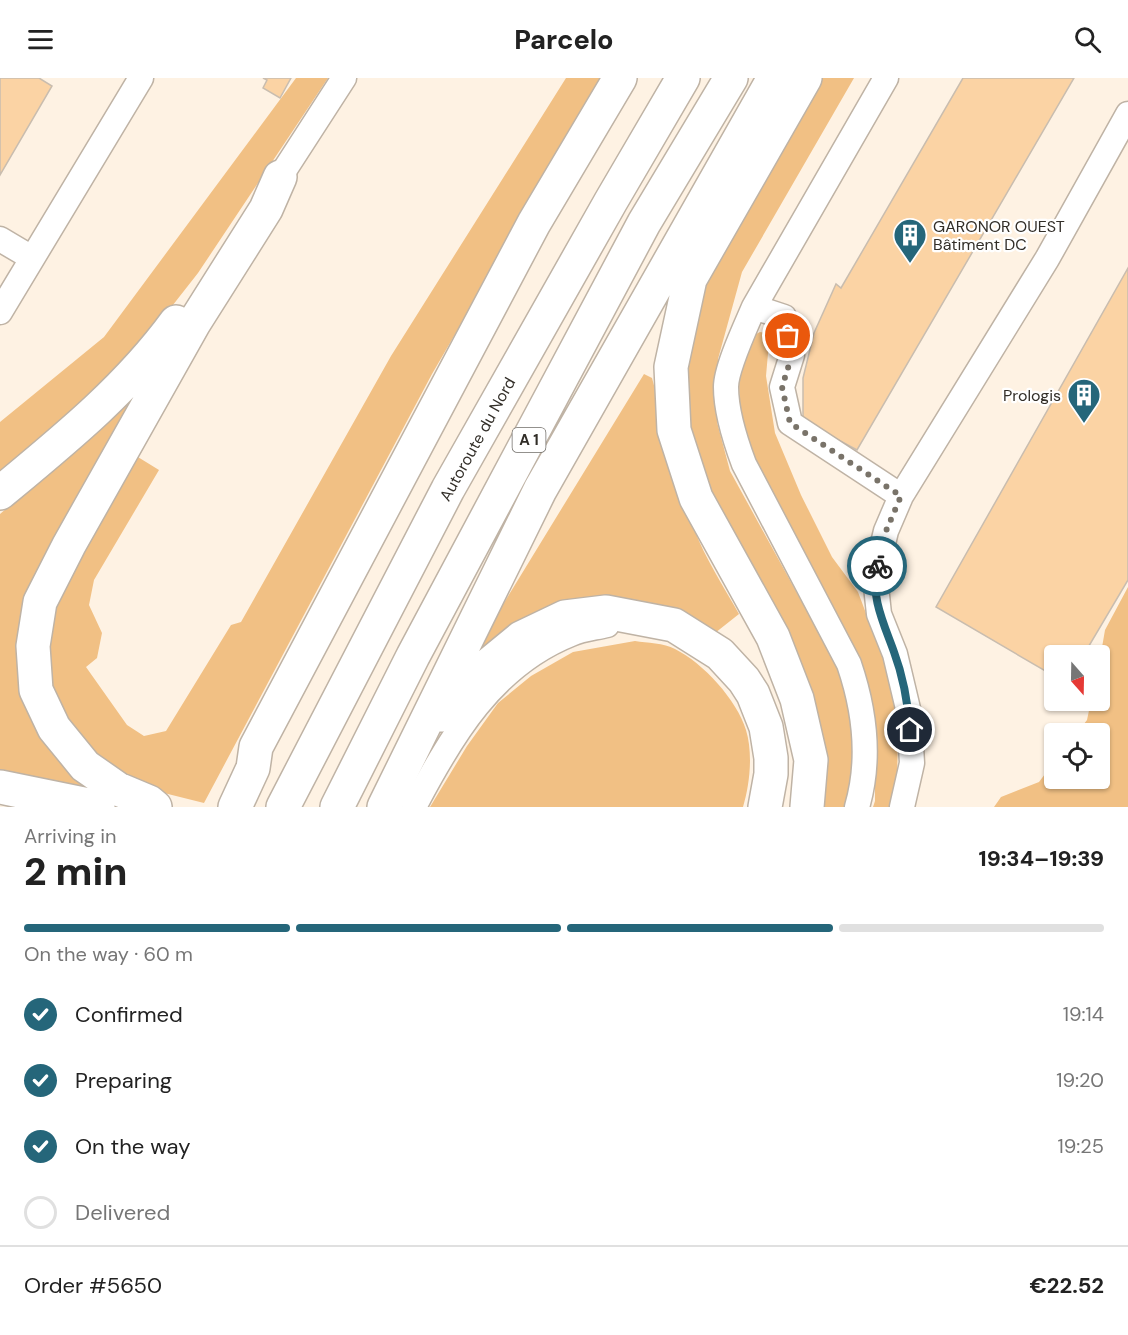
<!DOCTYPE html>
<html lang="en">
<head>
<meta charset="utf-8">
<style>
	:root { --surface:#fff; --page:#f2f2f2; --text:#222; --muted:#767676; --line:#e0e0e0; --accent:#25667a }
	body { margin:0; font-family:"DM Sans",sans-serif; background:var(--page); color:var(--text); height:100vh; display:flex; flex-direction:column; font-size:22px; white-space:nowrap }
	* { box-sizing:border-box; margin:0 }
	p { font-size:20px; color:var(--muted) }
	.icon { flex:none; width:33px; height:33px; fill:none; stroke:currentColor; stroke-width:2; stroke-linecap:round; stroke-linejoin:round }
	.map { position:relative; height:729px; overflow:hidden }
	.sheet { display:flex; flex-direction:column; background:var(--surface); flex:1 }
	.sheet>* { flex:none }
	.needle { width:39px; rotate:160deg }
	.controls { position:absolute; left:1044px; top:567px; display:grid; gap:12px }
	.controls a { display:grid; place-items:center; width:66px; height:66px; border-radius:6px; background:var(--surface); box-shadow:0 2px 4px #0004; font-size:30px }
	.pin { position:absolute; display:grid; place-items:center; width:51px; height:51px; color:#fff; margin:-26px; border:3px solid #fff; border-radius:50%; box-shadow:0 2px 6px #0007 }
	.courier { position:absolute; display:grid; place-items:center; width:60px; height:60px; margin:-30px; border:4px solid #25667a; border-radius:50%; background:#fff; color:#222; box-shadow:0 2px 8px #0007 }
	.summary em { font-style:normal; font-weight:800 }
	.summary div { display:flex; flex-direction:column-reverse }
	.summary { display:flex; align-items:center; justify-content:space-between; height:102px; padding:0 24px }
	h1 { font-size:39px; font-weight:800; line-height:45px }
	.bar { display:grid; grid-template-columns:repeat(4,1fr); gap:9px 6px; align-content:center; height:72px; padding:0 24px }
	.bar i { height:8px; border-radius:4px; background:var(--line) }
	.bar .selected { background:var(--accent) }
	.bar p { grid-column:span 4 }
	.line { display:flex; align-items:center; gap:15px; padding:0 24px; border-top:2px solid var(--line) }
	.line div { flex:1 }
	ol { padding:0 24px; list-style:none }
	li { display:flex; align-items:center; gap:18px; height:66px }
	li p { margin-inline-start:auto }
	li .icon { padding:6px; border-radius:50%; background:var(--accent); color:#fff; stroke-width:4 }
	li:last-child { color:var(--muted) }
	li i { width:33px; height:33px; border:3px solid var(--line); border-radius:50% }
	header { display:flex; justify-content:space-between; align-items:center; height:78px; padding:0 24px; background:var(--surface); font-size:27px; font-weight:800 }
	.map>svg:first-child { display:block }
	.green { fill:#f1c084 }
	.building { fill:#fbd3a4; stroke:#c9bdaf; stroke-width:1.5 }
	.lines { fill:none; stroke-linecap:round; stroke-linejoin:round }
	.minor-casing { stroke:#bfb3a5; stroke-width:27 }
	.highway-casing { stroke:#bfb3a5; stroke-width:36 }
	.minor { stroke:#fff; stroke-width:24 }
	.highway { stroke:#fff; stroke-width:33 }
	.done { stroke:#797369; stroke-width:6; stroke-dasharray:0 10.8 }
	.route { stroke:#25667a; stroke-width:8 }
	.labels { text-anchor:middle; stroke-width:4.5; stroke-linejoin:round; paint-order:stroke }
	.shield { fill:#fff; stroke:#706d68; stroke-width:1.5 }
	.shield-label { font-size:15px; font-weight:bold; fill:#322e28 }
	.poi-label { font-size:16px; fill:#322e28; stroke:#fff; text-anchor:start }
	.street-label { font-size:16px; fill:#322e28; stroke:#fff }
</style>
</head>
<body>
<header><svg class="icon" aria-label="menu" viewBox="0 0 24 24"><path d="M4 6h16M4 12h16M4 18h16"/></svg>Parcelo<svg class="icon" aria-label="search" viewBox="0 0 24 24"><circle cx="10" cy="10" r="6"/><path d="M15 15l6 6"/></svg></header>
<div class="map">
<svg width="1128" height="729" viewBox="0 0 1128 729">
	<rect width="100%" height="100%" fill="#fef2e3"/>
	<path class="green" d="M296,0h32l-130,195 -80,102 -118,101v-54l104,-85z
		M566,0h38l-172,296 -228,429 -60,-15 -72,-51 -29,-74 18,-92 72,-117 26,16 -65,110 -5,25 13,28 -5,25 -11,9 41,58 17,11 22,-5 65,-106 10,-3 150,-266z
		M821,0h33l-112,194 -24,87 -1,63 13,49 112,204 15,48 1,37 -11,47h-30l-113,-325 -13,-46 -4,-63 19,-94z
		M760,254l6,1 3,9 -3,34 9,57 26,62 31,62 26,35 30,80 10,56 -1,58 -7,21h-17l2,-6v-68l-109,-246 -26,-64 -1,-44 4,-26 9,-17z
		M644,296l8,4c14,50 23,102 42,151 11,29 30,58 45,85l-24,19 -33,-20 -48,-13 -46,1 -74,33 -42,21z
		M147,301l-119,255 57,148v9l-85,-20v-257l99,-85z
		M1128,509v220h-134l7,-10 38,-15 15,-20v16h46v-44l-23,-1 10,-13 4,-19 9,-1v-41l5,-29z
		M635,563c12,2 29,2 40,8 28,14 62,51 71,81 7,23 4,54 -3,77h-313l37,-61 31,-43 33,-27 42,-24z"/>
	<path class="building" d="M0,0h39l13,8 -52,89z
		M263,0h28l-11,20 -17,-10 4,-8z
		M963,0h111l-217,372 -54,-29v-43l11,-45 22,-49 5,4z
		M1128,190v312l-45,76h-29v20l-118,-69z"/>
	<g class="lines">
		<defs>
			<path id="minor" d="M280,99l64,-99
				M0,161l32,19
				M754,229l30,10 8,38 -10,32 8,36 111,73 -15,35 -11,46 4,37 16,40 14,59 3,50 -10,44
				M0,234l141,-234
				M901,418l146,-237 81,-145
				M414,729c37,-71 79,-142 157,-173 11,-5 24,-6 36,-9
				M857,729c14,-48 8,-96 -8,-143l-105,-200c-9,-24 -18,-52 -18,-77 0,-19 20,-61 28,-80l132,-229"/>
			<path id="highway" d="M805,0l-115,201 -19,88 3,63 22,68 77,139 24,62 14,61 -4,47
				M0,415c64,-53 127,-104 176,-171
				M442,637l45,-49 34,-28 44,-21 41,-5 68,13 46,29 24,26 9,14 13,33 5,31v16l-6,33
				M0,709l98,20
				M155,729l-6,-5 -31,-13 -33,-23 -31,-38 -18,-38 -3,-44 7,-44 29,-57 125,-222 72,-114 14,-32
				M235,729l18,-39 3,-21 278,-524 86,-145
				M283,729l165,-318 163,-288 72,-123
				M337,729l76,-151 231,-433 87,-145
				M384,729l156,-317 234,-412"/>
		</defs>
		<use href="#minor" class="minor-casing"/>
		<use href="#highway" class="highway-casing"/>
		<use href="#minor" class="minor"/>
		<use href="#highway" class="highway"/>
	</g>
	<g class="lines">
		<path class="done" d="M788,258l4,19 -10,32 8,36 111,73 -15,35 -9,35"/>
		<path class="route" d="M877,488c-7,30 7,58 17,86 9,24 14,52 16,78"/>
	</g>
	<defs>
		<symbol id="building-pin" viewBox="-11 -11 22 30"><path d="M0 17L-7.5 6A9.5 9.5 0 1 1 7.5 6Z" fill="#25667a" stroke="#fff"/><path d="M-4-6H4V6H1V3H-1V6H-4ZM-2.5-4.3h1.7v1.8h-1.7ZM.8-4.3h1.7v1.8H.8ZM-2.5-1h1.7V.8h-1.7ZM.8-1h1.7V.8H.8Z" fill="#fff"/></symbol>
	</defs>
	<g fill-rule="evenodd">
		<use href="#building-pin" x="891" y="138" width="38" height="52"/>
		<use href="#building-pin" x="1065" y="298" width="38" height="52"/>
	</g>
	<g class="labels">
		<rect class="shield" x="512.5" y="350" width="33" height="24" rx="4.5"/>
		<g class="shield-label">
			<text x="529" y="367">A 1</text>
		</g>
		<g class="poi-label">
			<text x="933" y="154">GARONOR OUEST<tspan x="933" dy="18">Bâtiment DC</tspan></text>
			<text x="1061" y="323" text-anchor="end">Prologis</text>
		</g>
		<g class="street-label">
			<text transform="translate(477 361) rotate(-61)" y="6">Autoroute du Nord</text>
		</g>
	</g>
</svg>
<div class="controls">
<a><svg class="needle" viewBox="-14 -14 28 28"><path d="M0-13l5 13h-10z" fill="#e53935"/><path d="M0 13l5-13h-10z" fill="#767676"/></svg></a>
<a><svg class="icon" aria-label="locate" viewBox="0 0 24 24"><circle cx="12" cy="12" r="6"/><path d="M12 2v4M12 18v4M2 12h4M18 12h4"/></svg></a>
</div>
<div class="pin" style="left:788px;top:258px;background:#ea580c"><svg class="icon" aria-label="bag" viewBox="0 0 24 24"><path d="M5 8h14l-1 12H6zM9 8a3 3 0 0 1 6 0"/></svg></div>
<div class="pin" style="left:910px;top:652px;background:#1f2937"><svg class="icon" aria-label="home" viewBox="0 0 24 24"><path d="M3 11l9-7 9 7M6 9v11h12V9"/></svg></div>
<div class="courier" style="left:877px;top:488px"><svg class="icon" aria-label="bike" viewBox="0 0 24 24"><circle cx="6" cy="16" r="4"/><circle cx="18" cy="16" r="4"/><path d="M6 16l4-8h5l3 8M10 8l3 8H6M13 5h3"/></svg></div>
</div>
<section class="sheet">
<div class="summary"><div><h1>2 min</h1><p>Arriving in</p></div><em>19:34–19:39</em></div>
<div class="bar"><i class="selected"></i><i class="selected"></i><i class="selected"></i><i></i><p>On the way · 60 m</p></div>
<ol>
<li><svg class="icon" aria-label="check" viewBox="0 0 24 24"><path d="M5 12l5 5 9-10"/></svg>Confirmed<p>19:14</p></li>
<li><svg class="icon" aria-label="check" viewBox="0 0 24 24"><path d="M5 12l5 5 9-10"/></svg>Preparing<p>19:20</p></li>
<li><svg class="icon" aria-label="check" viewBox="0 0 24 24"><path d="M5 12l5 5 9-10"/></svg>On the way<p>19:25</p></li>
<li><i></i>Delivered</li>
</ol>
<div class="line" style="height:78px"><div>Order #5650</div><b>€22.52</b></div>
</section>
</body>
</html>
